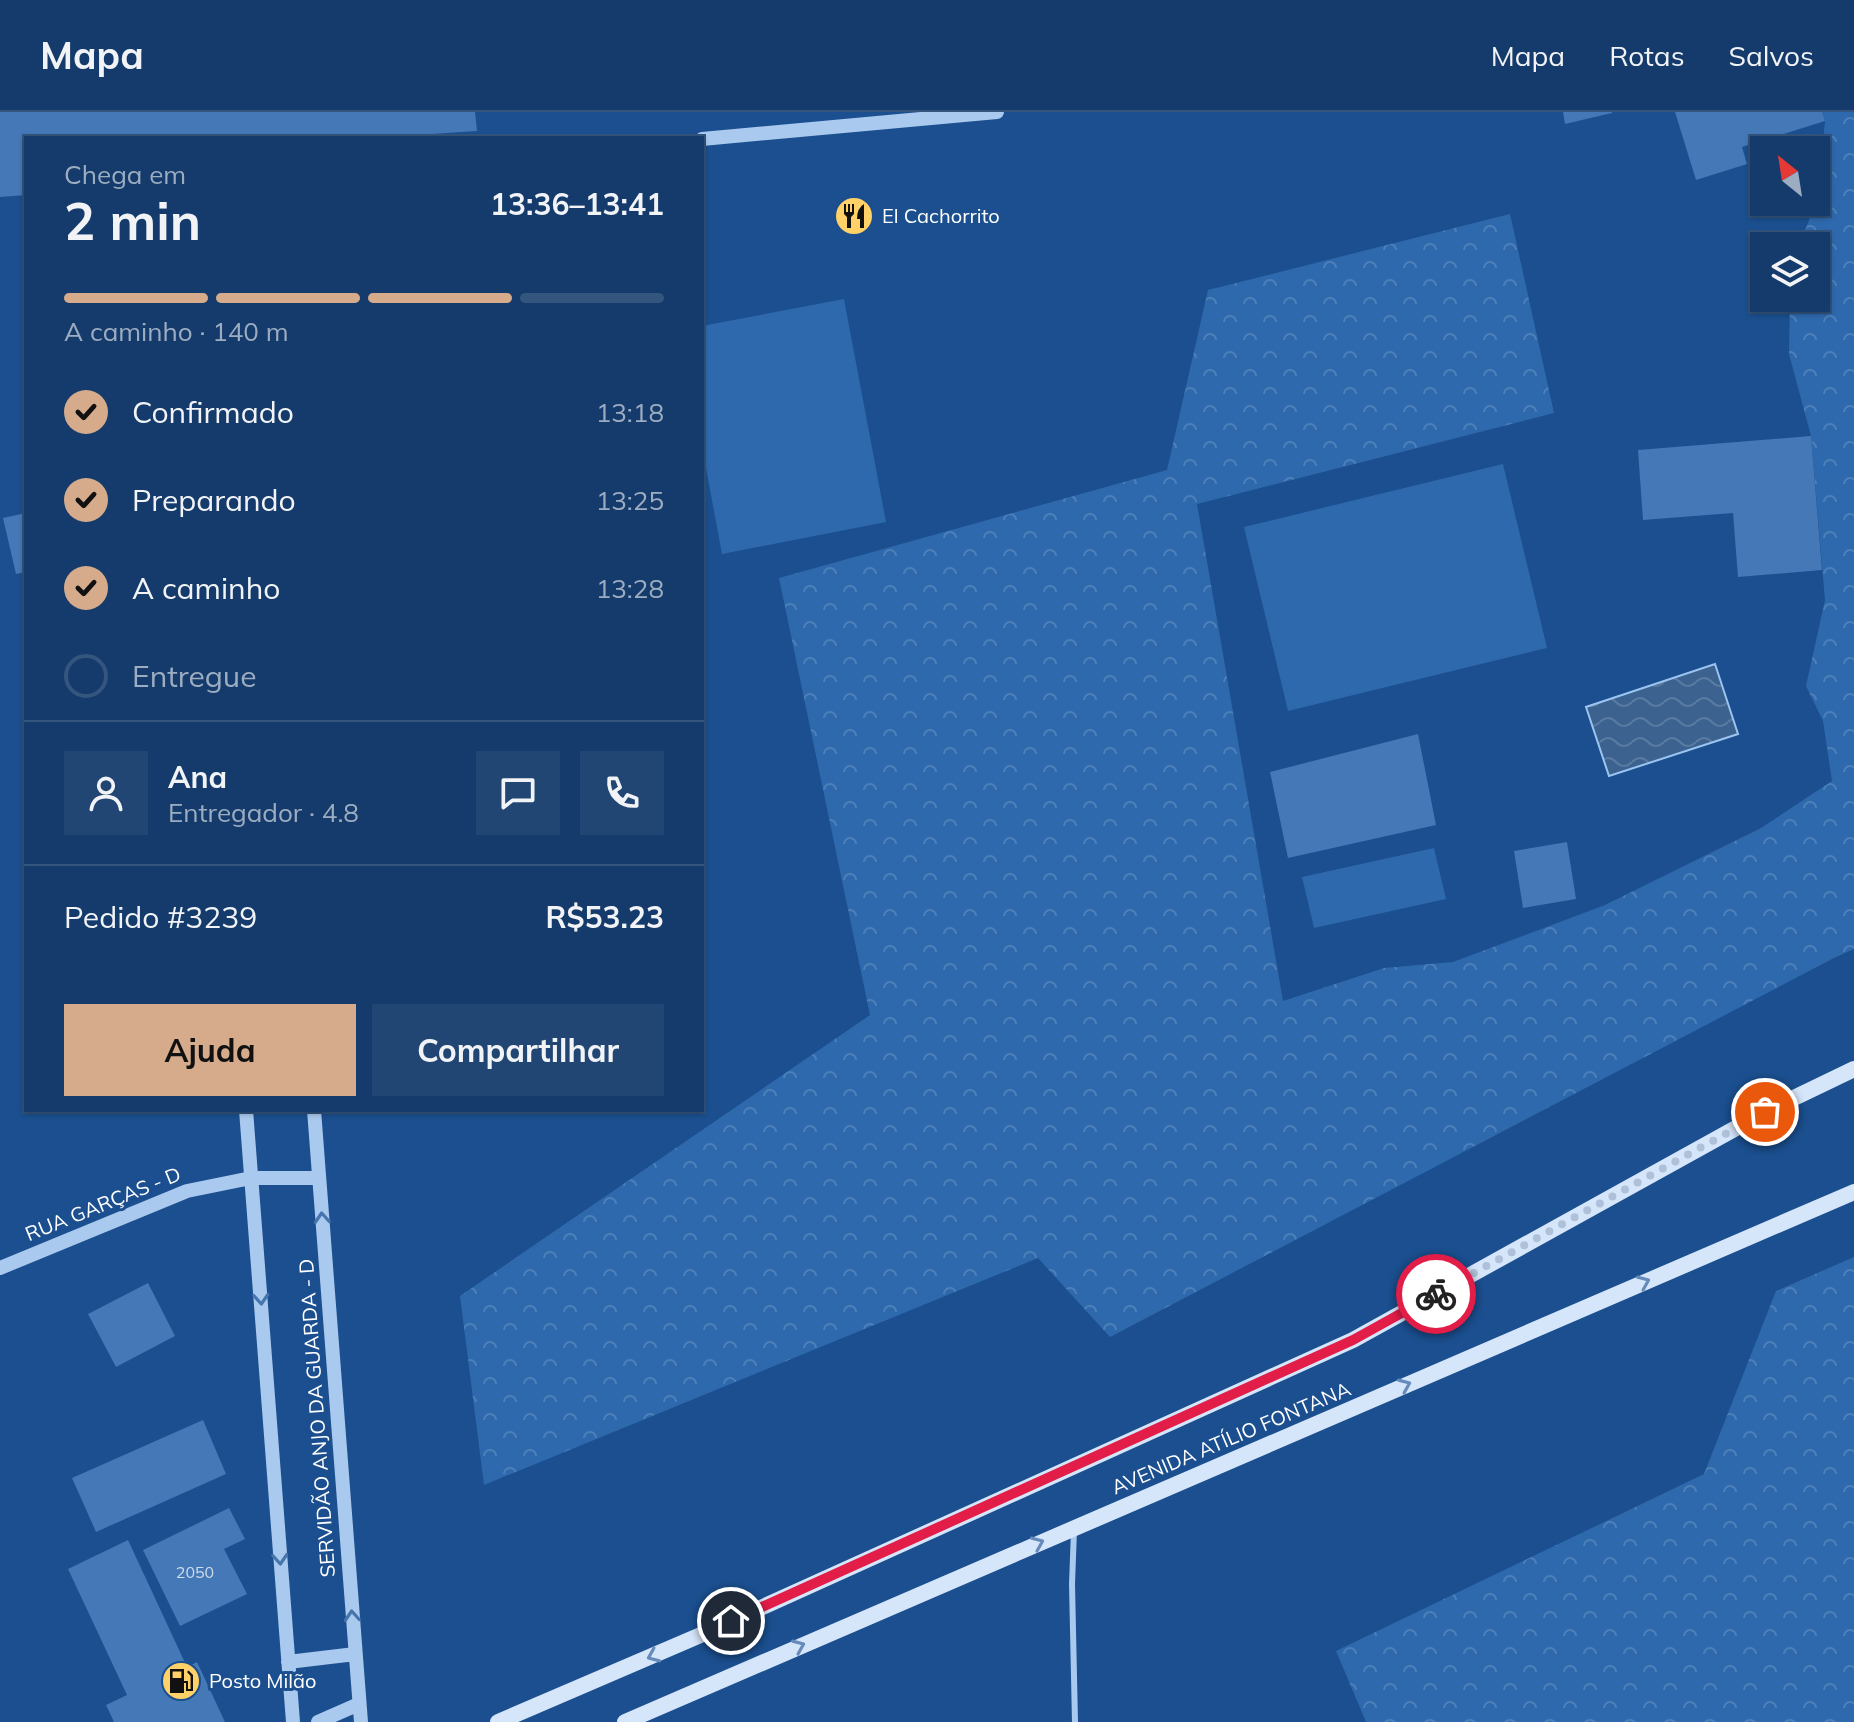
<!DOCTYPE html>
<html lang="pt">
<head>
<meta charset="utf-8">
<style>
	:root { --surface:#143b6b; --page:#214673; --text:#f1f3f6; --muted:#9dadc1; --line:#33557e; --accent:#d6ab8b }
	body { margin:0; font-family:Mulish,sans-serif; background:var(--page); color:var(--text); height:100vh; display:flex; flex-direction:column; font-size:30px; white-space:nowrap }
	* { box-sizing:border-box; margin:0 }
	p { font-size:26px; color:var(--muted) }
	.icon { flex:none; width:44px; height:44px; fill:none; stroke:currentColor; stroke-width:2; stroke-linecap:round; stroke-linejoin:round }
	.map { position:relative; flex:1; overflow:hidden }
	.side { position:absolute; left:24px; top:24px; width:680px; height:976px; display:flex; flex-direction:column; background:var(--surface); border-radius:0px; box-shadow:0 2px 6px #0004,0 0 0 2px var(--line) }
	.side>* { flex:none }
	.needle { width:52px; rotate:330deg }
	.buttons { position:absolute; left:1750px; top:24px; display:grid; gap:16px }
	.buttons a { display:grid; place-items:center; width:80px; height:80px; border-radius:0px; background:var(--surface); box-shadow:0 2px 6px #0004,0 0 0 2px var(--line); font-size:40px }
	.pin { position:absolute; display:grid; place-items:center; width:68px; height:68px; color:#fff; margin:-34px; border:4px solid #fff; border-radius:50%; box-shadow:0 2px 8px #0007 }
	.courier { position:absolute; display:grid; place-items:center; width:80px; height:80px; margin:-40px; border:6px solid #e11d48; border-radius:50%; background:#fff; color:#222; box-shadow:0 2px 10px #0007 }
	.head em { font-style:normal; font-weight:700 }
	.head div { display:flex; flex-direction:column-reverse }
	.head { display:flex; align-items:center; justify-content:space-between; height:136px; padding:0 40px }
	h1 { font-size:52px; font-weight:700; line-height:60px }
	.bar { display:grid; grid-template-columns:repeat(4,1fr); gap:12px 8px; align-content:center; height:96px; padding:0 40px }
	.bar i { height:10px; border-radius:6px; background:var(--line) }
	.bar .current { background:var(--accent) }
	.bar p { grid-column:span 4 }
	.line { display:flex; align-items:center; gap:20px; padding:0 40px; border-top:2px solid var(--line) }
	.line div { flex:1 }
	.round { display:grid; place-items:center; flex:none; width:84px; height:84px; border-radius:0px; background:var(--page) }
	ol { padding:0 40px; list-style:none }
	li { display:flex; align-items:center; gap:24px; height:88px }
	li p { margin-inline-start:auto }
	li .icon { padding:8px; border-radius:50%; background:var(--accent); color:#111; stroke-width:4 }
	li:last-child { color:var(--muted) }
	li i { width:44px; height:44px; border:4px solid var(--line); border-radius:50% }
	.button { display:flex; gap:16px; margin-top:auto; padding:16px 40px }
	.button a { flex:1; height:92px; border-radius:0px; background:var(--accent); color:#111; font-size:32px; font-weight:700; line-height:92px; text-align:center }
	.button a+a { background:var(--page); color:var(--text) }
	header { display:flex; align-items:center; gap:48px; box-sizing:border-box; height:112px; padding:0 40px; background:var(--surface); border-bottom:2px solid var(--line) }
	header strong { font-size:38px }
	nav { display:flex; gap:44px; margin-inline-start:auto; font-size:28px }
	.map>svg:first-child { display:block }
	.forest { fill:url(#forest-crowns) }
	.garden { fill:#2e69ad }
	.water { fill:url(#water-waves); stroke:#9cc4f0; stroke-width:2 }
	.building { fill:#4478b7 }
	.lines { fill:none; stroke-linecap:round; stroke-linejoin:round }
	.service { stroke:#a9c9ee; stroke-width:6 }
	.tertiary { stroke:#a9c9ee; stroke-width:14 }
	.secondary { stroke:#d6e6fa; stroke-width:16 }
	.oneway { stroke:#4674ac }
	.oneway2 { stroke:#668bba }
	.done { stroke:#afc1d8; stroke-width:8; stroke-dasharray:0 14.4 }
	.route { stroke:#e11d48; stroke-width:10 }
	.labels { text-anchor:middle; stroke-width:6; stroke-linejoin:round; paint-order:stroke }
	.number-label { font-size:16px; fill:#d0dded }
	.poi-label { font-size:20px; fill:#fff; stroke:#1b4f8f; text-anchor:start }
	.street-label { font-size:20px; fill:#fff; stroke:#1b4f8f }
</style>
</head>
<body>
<header>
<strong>Mapa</strong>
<nav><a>Mapa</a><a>Rotas</a><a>Salvos</a></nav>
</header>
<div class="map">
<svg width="1854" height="1610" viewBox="0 0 1854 1610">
	<defs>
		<pattern id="forest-crowns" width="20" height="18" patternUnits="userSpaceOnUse" patternTransform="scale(2)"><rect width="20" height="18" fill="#2e69ad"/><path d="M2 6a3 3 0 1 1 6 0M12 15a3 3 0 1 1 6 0" fill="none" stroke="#4d80b9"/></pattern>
		<pattern id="water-waves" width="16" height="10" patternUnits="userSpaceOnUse" patternTransform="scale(2)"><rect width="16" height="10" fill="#3c6290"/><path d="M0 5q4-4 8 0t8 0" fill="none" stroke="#597aa1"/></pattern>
	</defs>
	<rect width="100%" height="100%" fill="#1b4f8f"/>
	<path class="forest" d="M1822,0h32v837l-20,9 -724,379 -72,-79 -554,227 -24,-189 410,-281 -91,-437 388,-108 41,-180 302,-76 44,199 -357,91 86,497 101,-33 69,-6 152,-57 156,-77 71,-47 -9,-60 -17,-35 19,-86 -14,-164 -22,-82 1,-56h26v-52h-17l17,-44 9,-80z
		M1854,1145v465h-488l-30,-71 368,-177 72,-183z"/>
	<path class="garden" d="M844,187l42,223 -164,32 -20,-107v-121z
		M1503,352l44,184 -259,63 -44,-184z
		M1434,736l12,51 -132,29 -12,-51z"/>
	<path class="water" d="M1715,552l23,70 -129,42 -23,-69z"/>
	<path class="building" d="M0,0h475l2,19 -104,7h-347v57l-26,2z
		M1563,0h49v1l-47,11z
		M1675,0h147l3,9 -83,26 5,17 -51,16z
		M1811,324l11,134 -84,7 -5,-64 -90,7 -5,-70z
		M26,401v59l-10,2 -13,-56z
		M1418,622l18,91 -148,33 -18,-86z
		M1567,730l9,57 -53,9 -9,-57z
		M148,1171l27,53 -59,31 -28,-53z
		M203,1308l23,54 -130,58 -24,-54z
		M229,1396l16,31 -21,10 23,45 -67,32 -37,-76z
		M128,1428l59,127 10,-5 28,60h-111l-8,-17 21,-10 -59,-126z"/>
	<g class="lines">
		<path class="service" d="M1074,1418l-2,54 3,138"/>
		<path class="tertiary" d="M702,27l295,-27
			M246,998l47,612
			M314,998l47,612
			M0,1156l187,-77 64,-13h68
			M288,1550l67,-8
			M318,1610l41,-18"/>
		<path class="secondary" d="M498,1610l205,-88 650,-294 412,-228 89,-43
			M625,1610l1229,-530"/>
	</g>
	<defs><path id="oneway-chevron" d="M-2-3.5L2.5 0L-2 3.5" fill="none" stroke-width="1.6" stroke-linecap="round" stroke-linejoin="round" transform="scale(2)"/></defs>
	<g class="oneway">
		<use href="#oneway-chevron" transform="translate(322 1106) rotate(-94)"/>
		<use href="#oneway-chevron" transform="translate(261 1187) rotate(86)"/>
		<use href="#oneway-chevron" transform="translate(280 1447) rotate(86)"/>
		<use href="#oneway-chevron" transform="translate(352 1504) rotate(-94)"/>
	</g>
	<g class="oneway2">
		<use href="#oneway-chevron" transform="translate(1644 1170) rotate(-23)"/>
		<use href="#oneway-chevron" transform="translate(1405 1273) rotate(-23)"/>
		<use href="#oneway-chevron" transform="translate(1038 1431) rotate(-23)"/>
		<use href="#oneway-chevron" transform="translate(799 1534) rotate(-23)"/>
		<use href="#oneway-chevron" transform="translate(653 1544) rotate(157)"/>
	</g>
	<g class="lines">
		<path class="done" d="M1436,1182l329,-182"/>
		<path class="route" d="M731,1509l622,-281 83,-46"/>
	</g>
	<defs>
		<symbol id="restaurant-disc" viewBox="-11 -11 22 22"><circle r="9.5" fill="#ffd166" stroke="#1b4f8f"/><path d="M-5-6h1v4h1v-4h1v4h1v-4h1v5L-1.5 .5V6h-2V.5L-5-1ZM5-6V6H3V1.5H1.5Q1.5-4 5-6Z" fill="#111"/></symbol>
		<symbol id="fuel-disc" viewBox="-11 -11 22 22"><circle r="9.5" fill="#ffd166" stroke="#1b4f8f"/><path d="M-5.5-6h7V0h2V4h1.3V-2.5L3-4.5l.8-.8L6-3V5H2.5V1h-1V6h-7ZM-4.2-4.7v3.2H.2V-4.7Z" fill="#111"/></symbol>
	</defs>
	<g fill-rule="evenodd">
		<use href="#restaurant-disc" x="832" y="82" width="44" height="44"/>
		<use href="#fuel-disc" x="159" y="1547" width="44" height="44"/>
	</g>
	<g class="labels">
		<g class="number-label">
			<text x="195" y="1466">2050</text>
		</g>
		<g class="poi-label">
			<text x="882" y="111">El Cachorrito</text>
			<text x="209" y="1576">Posto Milão</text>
		</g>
		<g class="street-label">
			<text transform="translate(103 1092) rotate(-22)" y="7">RUA GARÇAS - D</text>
			<text transform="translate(317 1306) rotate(-94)" y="7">SERVIDÃO ANJO DA GUARDA - D</text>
			<text transform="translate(1231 1326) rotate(-23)" y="7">AVENIDA ATÍLIO FONTANA</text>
		</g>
	</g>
</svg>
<div class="buttons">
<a><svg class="needle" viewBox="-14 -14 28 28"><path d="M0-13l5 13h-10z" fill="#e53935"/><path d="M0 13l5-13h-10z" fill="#9dadc1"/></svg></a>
<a><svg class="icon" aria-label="layers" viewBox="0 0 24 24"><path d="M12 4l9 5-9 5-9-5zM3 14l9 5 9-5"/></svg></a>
</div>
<div class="pin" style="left:1765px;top:1000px;background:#ea580c"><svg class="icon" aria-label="bag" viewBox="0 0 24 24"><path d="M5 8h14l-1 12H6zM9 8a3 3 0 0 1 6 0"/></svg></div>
<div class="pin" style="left:731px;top:1509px;background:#1f2937"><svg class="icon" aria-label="home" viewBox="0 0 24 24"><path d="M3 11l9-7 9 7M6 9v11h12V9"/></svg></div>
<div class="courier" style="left:1436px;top:1182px"><svg class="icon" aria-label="bike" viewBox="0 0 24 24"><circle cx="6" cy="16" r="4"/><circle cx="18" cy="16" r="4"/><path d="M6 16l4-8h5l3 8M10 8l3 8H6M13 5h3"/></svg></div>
<section class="side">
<div class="head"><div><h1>2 min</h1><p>Chega em</p></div><em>13:36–13:41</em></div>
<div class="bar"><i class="current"></i><i class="current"></i><i class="current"></i><i></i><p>A caminho · 140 m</p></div>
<ol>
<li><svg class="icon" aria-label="check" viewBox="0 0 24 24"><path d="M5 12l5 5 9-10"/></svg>Confirmado<p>13:18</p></li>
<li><svg class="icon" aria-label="check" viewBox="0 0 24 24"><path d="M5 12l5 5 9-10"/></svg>Preparando<p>13:25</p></li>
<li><svg class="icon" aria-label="check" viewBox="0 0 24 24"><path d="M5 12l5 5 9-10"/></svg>A caminho<p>13:28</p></li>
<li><i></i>Entregue</li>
</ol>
<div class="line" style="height:144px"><a class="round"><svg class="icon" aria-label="person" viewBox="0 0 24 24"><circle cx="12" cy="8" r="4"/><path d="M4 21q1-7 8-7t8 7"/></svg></a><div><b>Ana</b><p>Entregador · 4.8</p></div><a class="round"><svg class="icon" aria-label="chat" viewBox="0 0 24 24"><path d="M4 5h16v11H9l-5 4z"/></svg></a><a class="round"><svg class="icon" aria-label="phone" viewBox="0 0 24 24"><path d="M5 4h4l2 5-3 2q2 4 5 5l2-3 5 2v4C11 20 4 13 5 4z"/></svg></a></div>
<div class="line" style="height:104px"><div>Pedido #3239</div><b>R$53.23</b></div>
<div class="button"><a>Ajuda</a><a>Compartilhar</a></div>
</section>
</div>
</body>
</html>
